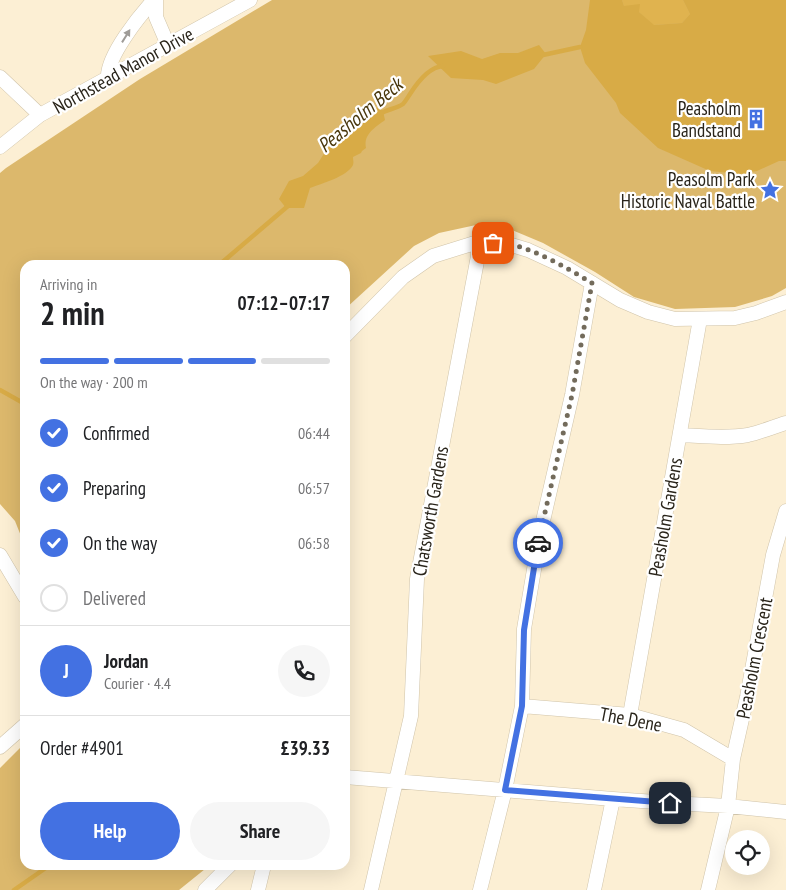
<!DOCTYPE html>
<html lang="en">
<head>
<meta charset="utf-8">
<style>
	:root { --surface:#fff; --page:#f6f6f6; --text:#202124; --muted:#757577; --line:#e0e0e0; --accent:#4371e2 }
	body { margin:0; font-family:"PT Sans Narrow",sans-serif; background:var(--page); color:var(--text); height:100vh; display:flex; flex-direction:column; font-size:19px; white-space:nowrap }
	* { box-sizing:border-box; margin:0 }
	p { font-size:16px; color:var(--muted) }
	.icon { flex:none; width:28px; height:28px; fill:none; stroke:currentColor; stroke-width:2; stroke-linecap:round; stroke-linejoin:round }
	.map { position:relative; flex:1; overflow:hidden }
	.details { position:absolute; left:20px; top:260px; width:330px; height:610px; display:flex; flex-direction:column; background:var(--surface); border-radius:15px; box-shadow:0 5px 20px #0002 }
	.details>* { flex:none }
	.tools { position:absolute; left:725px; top:830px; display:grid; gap:10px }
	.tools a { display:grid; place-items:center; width:45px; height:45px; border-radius:50%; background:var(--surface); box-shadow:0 5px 20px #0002; font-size:25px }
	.pin { position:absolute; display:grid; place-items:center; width:42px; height:42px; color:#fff; margin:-21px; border-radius:10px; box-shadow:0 2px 8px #0006 }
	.courier { position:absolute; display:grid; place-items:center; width:50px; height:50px; margin:-25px; border:4px solid #4371e2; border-radius:50%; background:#fff; color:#222; box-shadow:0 1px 6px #0007 }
	.summary em { font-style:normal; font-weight:600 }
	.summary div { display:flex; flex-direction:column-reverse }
	.summary { display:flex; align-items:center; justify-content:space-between; height:85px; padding:0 20px }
	h1 { font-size:32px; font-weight:600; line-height:38px }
	.bar { display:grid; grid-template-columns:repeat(4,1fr); gap:8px 5px; align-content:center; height:60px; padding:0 20px }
	.bar i { height:6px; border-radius:4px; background:var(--line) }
	.bar .current { background:var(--accent) }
	.bar p { grid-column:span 4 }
	.line { display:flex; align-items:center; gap:12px; padding:0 20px; border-top:1px solid var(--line) }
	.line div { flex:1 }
	.round { display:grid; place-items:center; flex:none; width:52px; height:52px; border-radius:26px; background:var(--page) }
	ol { padding:0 20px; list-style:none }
	li { display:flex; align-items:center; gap:15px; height:55px }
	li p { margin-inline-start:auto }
	li .icon { padding:5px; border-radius:50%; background:var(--accent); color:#fff; stroke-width:4 }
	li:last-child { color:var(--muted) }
	li i { width:28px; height:28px; border:2px solid var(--line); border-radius:50% }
	.button { display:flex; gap:10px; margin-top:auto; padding:10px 20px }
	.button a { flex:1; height:58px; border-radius:30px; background:var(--accent); color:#fff; font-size:20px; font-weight:600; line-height:58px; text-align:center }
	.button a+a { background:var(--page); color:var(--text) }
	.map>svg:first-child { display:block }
	.green { fill:#dcb86c }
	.forest { fill:#e0b34f }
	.water { fill:#d8ab46 }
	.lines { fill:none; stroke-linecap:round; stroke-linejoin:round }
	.stream { stroke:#d8ab46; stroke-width:4.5 }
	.minor-casing { stroke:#d0c4aa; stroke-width:15 }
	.minor { stroke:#fff; stroke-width:14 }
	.oneway { fill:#9f9c98 }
	.done { stroke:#736b5b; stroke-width:5; stroke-dasharray:0 9 }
	.route { stroke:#4371e2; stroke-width:6 }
	.labels { text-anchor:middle; stroke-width:4.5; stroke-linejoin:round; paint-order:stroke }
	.street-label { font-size:19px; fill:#29241a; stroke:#fff }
	.poi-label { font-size:19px; fill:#29241a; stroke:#fff; text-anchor:end }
	.water-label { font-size:20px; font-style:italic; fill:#49370c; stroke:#fff }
</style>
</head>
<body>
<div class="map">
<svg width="786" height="890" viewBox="0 0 786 890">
	<rect width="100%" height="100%" fill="#fcefd4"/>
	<path class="green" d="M272,0h514v288l-14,8 -37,11 -60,2 -41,-12 -39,-25 -52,-29 -31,-13 -36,-5 -37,8 -25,13 -69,63v-44h-320v281l-10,-25 -15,-17v-331l6,-5 134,-89z
		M25,743v122h185l-31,25h-179v-122z"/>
	<path class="forest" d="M622,0h61l7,14 -8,9 -29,2 -14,-13 -15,-6z"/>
	<path class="water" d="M590,0h32l2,6 16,-2 -1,8 15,13 28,-2 8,-9 -7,-14h103v161h-7l-22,10 -17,3 -30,-3 -52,-23 -38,-35 -4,-10 -31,-40 -5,-16 6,-17z
		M539,45l7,9 -12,15 -38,15 -13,-4 -32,-2 -23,-22 33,-5 21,8 18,-6h18z
		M371,108h7l5,3 2,9c-9,7 -22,14 -19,28l-4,3 -1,2 -8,4c0,3 1,5 0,8 -5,11 -32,19 -43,23l-6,20h-18l-7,-9 10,-18 14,-5 15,-13 7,-11 19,-23 6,-1c4,-8 11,-13 19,-16z"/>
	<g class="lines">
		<path class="stream" d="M543,55l37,-8
			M380,114c7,-5 16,-5 23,-10 2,-2 5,-7 7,-10 7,-11 19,-27 33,-28
			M219,265l69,-59
			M0,390l25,14
			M14,890l36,-25"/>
		<defs>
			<path id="minor" d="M156,0v17l12,28
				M0,77l40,38
				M108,77c-1,-21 32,-62 46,-77
				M0,147l40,-32 210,-115
				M345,336l58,-59 30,-21 45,-14 30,2 20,6 39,18 53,32 28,12 27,7 60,-1 21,-5 30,-11
				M680,435c22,1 45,4 68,0 13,-3 25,-8 38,-12
				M0,555l25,42
				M522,706l108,9 54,15 49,29
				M630,715l70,-396
				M0,747l25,-22
				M345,777l268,22 57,4 58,3 58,6
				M205,890l25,-25
				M258,890l6,-25
				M371,890l40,-174 6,-137 61,-323v-14
				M480,890l25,-100 17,-84 2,-77 16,-95 32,-139 20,-112
				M594,890l19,-91
				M708,890l20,-84 5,-47 14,-62 26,-142 13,-44"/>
		</defs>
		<use href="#minor" class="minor-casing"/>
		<use href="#minor" class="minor"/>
	</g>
	<defs><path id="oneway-solid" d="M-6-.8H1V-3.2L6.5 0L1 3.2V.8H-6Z" transform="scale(1.25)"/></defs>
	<use class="oneway" href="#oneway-solid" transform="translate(126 36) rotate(-58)"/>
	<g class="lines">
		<path class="done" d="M493,243c5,0 11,0 16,1 28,6 58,24 83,39l-20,112 -34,148"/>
		<path class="route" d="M538,543l-14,87 -2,76 -17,84 165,13"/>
	</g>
	<defs>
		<symbol id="building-bare" viewBox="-9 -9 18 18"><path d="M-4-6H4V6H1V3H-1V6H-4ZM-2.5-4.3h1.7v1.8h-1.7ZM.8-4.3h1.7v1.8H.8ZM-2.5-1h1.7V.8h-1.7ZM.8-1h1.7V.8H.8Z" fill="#4371e2" stroke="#fff" stroke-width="2.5" paint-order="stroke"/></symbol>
		<symbol id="sight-bare" viewBox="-9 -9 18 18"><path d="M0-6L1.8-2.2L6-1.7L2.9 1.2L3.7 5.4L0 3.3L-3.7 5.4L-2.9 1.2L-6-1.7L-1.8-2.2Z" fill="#4371e2" stroke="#fff" stroke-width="2.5" paint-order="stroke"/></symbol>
	</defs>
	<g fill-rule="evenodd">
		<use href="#building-bare" x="742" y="105" width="28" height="28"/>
		<use href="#sight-bare" x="756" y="176" width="28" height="28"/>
	</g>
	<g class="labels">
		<g class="street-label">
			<text transform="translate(123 70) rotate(-29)" y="7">Northstead Manor Drive</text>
			<text transform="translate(430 511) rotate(-80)" y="7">Chatsworth Gardens</text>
			<text transform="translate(665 517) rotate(-80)" y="7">Peasholm Gardens</text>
			<text transform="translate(754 658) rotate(-79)" y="7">Peasholm Crescent</text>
			<text transform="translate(631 719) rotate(11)" y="7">The Dene</text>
		</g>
		<g class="poi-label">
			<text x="741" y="115">Peasholm<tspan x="741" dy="22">Bandstand</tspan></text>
			<text x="755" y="186">Peasolm Park<tspan x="755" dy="22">Historic Naval Battle</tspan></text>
		</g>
		<g class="water-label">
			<text transform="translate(360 115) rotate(-40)" y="7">Peasholm Beck</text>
		</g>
	</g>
</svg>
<div class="tools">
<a><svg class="icon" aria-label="locate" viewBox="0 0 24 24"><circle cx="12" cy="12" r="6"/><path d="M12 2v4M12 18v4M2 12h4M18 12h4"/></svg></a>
</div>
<div class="pin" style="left:493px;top:243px;background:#ea580c"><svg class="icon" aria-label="bag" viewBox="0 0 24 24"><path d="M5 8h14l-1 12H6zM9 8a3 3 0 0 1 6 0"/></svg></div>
<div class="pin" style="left:670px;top:803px;background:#1f2937"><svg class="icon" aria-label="home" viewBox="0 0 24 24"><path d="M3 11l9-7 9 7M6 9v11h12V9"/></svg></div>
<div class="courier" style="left:538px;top:543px"><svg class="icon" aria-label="car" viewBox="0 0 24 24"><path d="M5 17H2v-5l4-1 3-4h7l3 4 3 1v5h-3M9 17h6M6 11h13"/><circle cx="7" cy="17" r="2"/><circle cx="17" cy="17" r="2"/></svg></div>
<section class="details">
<div class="summary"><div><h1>2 min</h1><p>Arriving in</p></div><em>07:12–07:17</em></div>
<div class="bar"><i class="current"></i><i class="current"></i><i class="current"></i><i></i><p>On the way · 200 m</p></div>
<ol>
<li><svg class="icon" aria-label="check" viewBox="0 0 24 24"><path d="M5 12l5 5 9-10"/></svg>Confirmed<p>06:44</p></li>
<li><svg class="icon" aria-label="check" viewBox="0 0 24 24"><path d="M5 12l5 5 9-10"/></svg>Preparing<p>06:57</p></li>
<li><svg class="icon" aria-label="check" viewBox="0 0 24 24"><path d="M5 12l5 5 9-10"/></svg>On the way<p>06:58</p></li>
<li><i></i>Delivered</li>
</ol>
<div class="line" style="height:90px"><b class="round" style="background:var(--accent);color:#fff">J</b><div><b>Jordan</b><p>Courier · 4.4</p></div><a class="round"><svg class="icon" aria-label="phone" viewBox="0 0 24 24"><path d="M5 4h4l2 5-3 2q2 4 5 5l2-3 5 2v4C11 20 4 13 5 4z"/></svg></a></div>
<div class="line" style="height:65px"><div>Order #4901</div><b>£39.33</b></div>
<div class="button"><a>Help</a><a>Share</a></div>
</section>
</div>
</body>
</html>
